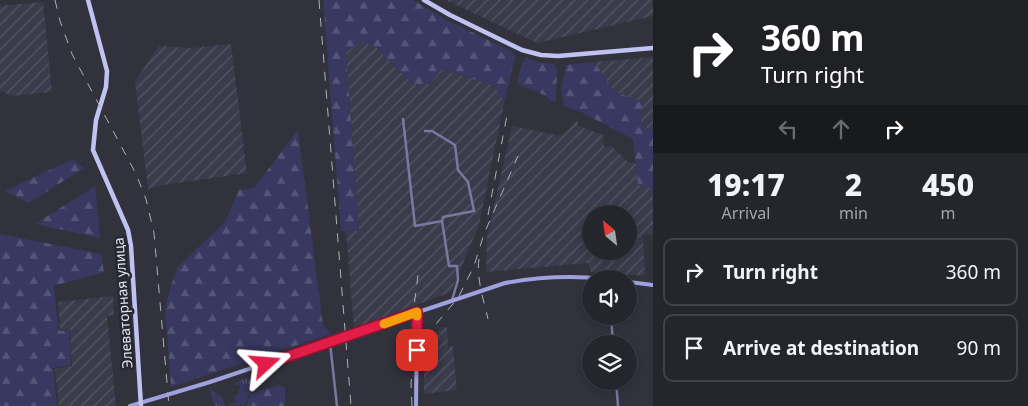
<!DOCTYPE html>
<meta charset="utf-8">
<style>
body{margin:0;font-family:"Noto Sans",sans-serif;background:#2d2e35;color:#f1f3f6;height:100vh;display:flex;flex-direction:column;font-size:19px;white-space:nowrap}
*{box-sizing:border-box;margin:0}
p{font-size:16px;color:#a3a5aa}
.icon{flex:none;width:28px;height:28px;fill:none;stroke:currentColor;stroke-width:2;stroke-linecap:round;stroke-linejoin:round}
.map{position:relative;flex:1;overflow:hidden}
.side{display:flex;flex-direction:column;background:#25262d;width:375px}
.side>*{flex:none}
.top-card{background:#202124;color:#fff;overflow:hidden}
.needle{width:32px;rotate:331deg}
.controls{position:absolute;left:582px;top:205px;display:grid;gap:10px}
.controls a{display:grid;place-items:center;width:55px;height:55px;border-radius:50%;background:#25262d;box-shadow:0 2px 8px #0003,0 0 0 1px #424349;font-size:25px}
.pin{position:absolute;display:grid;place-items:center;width:42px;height:42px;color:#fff;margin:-21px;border-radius:10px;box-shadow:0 2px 8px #0006}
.me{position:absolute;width:55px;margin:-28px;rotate:71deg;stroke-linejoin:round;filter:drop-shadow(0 0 4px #0008)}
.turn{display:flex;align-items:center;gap:18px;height:105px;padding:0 25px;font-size:22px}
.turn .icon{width:65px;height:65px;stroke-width:2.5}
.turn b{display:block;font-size:35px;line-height:42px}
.lanes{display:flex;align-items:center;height:48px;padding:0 25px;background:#0003;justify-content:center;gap:25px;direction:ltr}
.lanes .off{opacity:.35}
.eta{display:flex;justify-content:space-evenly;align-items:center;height:85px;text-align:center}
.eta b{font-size:30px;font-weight:800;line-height:35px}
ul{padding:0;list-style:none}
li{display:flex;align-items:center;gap:15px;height:68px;margin:0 10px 8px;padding:0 15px;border:2px solid #424349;border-radius:10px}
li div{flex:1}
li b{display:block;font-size:19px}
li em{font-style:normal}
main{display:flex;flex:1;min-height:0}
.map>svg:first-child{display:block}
</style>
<main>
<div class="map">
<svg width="653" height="406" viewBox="0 0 653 406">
<defs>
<pattern id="industrial-furrows" width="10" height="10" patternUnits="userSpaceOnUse" patternTransform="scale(1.25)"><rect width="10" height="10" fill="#3a3b4b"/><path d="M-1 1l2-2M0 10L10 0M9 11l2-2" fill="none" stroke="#565765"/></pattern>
<pattern id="grass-tufts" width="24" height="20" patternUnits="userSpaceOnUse" patternTransform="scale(1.25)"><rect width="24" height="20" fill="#383860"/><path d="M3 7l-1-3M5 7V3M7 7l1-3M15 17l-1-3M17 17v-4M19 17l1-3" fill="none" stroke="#557"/></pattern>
<pattern id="forest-firs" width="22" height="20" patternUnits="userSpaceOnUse" patternTransform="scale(1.25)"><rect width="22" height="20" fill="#383860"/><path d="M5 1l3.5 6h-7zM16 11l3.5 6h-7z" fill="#557"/></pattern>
</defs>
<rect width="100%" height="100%" fill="#31323c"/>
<path fill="url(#industrial-furrows)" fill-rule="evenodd" d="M446,0H653V16L537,43Z
M43,2L52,92L12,96L0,91V6Z
M360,41L376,47L399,71L430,84L442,69L498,87L497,97L505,99L479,225L451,292L354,328L346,232L359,230L346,53Z
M231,44L247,173L163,185L148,189L135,81L159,46L191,48Z
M653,57V131L641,125L642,102L615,92L594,62Z
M578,120V126L603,135L604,147L611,146L628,162L636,163L638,185L653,188V234L643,235L645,276L591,272L588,263L486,272L487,237L512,126L561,136ZM591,214H629V251H591Z
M113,296L114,315L107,316L116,406H59L55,369L72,366L70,330H60L58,302Z
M442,327H447L448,347L453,346L457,390L424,394V346Z"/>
<path fill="url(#grass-tufts)" d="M250,377L256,380L244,405L227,406L236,403L234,396L238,395L240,385H235L236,382Z
M209,388L222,397L225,406H214Z"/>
<path fill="url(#forest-firs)" d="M323,0H413L445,19L513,52L515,57L505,99L497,97V87L442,69L430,84L418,87L399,71L376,47L360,42L346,53L359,231H341Z
M526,58L539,62L554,64L557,68L556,101H550L547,96L517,84L522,63Z
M594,62L615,92L643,102L641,125L653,131V188L638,185L633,139L583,113L564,106L561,90L566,65Z
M298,130L323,325L331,334L171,387L165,310L170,288L178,267L225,222L239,190L254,188Z
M73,159L84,168L29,203L5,191Z
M95,186L100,238L35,224Z
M0,234L101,254L104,272L54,286L58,328L60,331L69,330L71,365L53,368L57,406H0Z
M279,385L285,388V406H243L246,405L251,394Z"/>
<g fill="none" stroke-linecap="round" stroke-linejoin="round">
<path stroke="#7879a0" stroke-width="2.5" d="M403,119L415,226L442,221L449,266H457L458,280L452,300
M425,131H432L455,145L458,170L468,182L474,211L443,217L442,221
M611,316L613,344
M330,343L337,406
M616,381L618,406"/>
<path stroke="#9ea1dd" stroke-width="4" d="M629,282L653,285
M130,406L210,382L505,283C539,277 570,275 604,279
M416,406L417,312"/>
<path stroke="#c0c3f2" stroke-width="4.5" d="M88,0L107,71L106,87L96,120L93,150L128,230L131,246L141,406
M424,0L450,15L522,50L541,55L558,56L653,48"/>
<path stroke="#afb0b7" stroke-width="1" stroke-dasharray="9 9" stroke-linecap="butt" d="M55,0L60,21L72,54L136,174L146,199L154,233L169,406
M319,0L351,406
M488,215L508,110
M479,259C476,278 484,301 488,319
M413,356L412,322L418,275
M412,406L411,384L413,356L436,324L458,298L474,266L484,234L518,156"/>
</g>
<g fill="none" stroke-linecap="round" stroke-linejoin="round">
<defs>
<path id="route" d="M266,364L417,312V350"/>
</defs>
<use href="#route" stroke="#92132f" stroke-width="12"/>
<use href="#route" stroke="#e11d48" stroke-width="9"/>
<path stroke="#f59e0b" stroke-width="9" d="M384,324L417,312V316"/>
</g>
<g text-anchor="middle" stroke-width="5" stroke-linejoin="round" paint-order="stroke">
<g font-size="14" fill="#e3e4ea" stroke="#272832">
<text transform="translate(123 303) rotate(-94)" y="5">Элеваторная улица</text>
</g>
</g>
</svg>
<div class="controls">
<a><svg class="needle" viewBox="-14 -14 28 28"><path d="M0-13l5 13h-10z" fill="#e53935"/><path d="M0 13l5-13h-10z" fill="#a3a5aa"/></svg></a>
<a><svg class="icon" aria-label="sound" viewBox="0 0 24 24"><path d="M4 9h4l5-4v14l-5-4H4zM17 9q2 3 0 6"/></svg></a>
<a><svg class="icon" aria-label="layers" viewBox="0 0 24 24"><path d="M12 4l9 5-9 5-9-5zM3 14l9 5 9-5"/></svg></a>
</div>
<div class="pin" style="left:417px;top:350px;background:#d93025"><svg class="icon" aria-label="arrive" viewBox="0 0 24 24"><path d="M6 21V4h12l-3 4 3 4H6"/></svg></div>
<svg class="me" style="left:266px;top:364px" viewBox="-20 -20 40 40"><path d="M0-17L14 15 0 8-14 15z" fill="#e11d48" stroke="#fff" stroke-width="4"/></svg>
</div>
<section class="side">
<div class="top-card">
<div class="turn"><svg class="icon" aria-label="right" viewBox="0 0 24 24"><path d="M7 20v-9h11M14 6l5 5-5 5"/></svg><div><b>360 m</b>Turn right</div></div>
<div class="lanes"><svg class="icon off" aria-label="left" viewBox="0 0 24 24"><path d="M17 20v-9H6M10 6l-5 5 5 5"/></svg><svg class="icon off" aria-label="ahead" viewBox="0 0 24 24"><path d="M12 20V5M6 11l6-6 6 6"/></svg><svg class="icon" aria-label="right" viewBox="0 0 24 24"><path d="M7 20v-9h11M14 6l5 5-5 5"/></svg></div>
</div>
<div class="eta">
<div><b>19:17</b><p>Arrival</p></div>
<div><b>2</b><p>min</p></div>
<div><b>450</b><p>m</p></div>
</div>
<ul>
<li><svg class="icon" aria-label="right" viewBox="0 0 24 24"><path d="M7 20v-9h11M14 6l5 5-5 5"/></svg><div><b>Turn right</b></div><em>360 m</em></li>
<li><svg class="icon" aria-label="arrive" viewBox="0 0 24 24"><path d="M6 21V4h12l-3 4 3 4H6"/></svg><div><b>Arrive at destination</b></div><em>90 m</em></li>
</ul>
</section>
</main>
